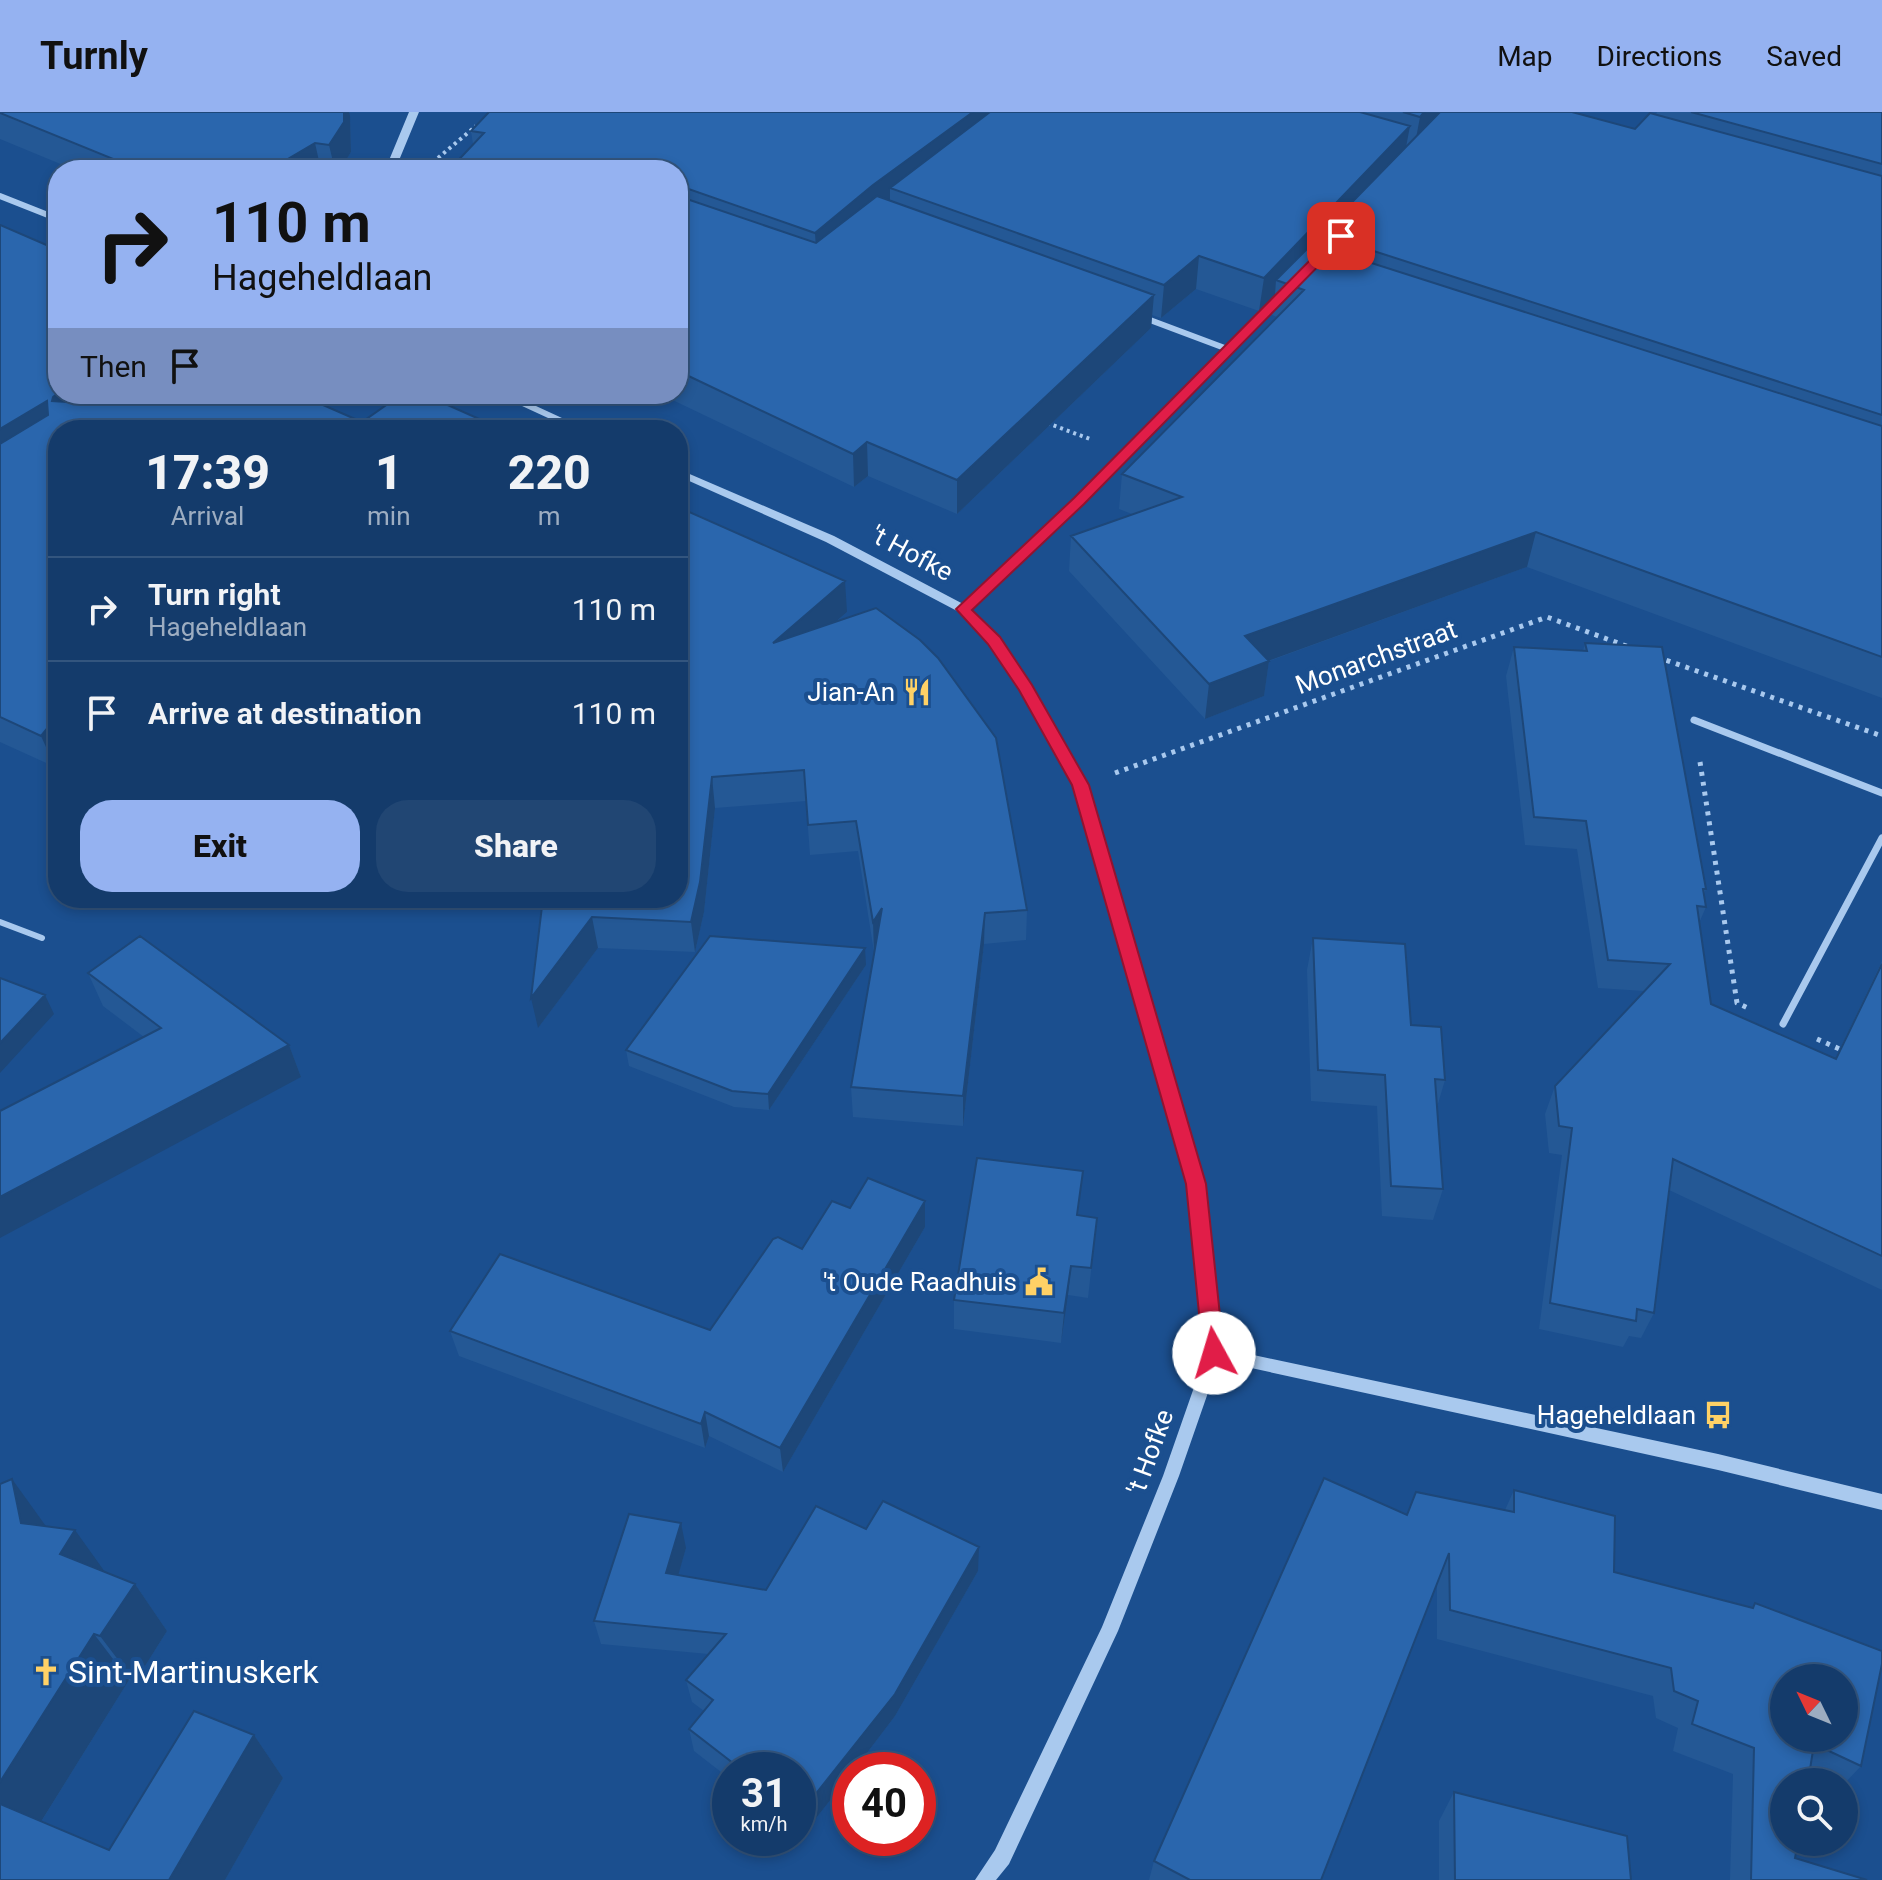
<!DOCTYPE html>
<style>
body{margin:0;font-family:Roboto,sans-serif;background:#214673;color:#f1f3f6;height:100vh;display:flex;flex-direction:column;font-size:30px;white-space:nowrap}
*{box-sizing:border-box;margin:0}
p{font-size:26px;color:#9dadc1}
.icon{flex:none;width:44px;height:44px;fill:none;stroke:currentColor;stroke-width:2;stroke-linecap:round;stroke-linejoin:round}
.map{position:relative;flex:1;overflow:hidden}
.side{position:absolute;left:48px;top:308px;width:640px;height:488px;display:flex;flex-direction:column;background:#143b6b;border-radius:32px;box-shadow:0 4px 12px #0003,0 0 0 2px #33557e}
.side>*{flex:none}
.banner{position:absolute;left:48px;top:48px;width:640px;height:244px;border-radius:32px;box-shadow:0 4px 12px #0003,0 0 0 2px #33557e;background:#95b2f1;color:#111;overflow:hidden}
.needle{width:52px;rotate:313deg}
.controls{position:absolute;left:1770px;top:1552px;display:grid;gap:16px}
.controls a{display:grid;place-items:center;width:88px;height:88px;border-radius:50%;background:#143b6b;box-shadow:0 4px 12px #0003,0 0 0 2px #33557e;font-size:40px}
.speed{position:absolute;left:712px;top:1640px;display:flex;gap:16px;font-size:40px;font-weight:700;text-align:center}
.speed>*{display:grid;place-content:center;width:104px;height:104px;border-radius:50%;background:#143b6b;box-shadow:0 4px 12px #0003,0 0 0 2px #33557e;line-height:1}
.speed small{font-size:20px;font-weight:400}
.speed .limit{border:12px solid #d22;background:#fff;color:#111}
.pin{position:absolute;display:grid;place-items:center;width:68px;height:68px;color:#fff;margin:-34px;border-radius:16px;box-shadow:0 4px 12px #0006}
.me{position:absolute;width:88px;margin:-44px;rotate:354deg;stroke-linejoin:round;filter:drop-shadow(0 0 6px #0008)}
.turn{display:flex;align-items:center;gap:28px;height:168px;padding:0 32px;font-size:36px}
.turn .icon{width:104px;height:104px;stroke-width:2.5}
.turn b{display:block;font-size:56px;line-height:68px}
.then{display:flex;align-items:center;height:76px;padding:0 32px;background:#0003;gap:16px;font-size:30px}
.eta{display:flex;justify-content:space-evenly;align-items:center;height:136px;text-align:center}
.eta b{font-size:48px;font-weight:800;line-height:56px}
.button{display:flex;gap:16px;margin-top:auto;padding:16px 32px}
.button a{flex:1;height:92px;border-radius:32px;background:#95b2f1;color:#111;font-size:32px;font-weight:800;line-height:92px;text-align:center}
.button a+a{background:#214673;color:#f1f3f6}
ul{padding:0;list-style:none}
li{display:flex;align-items:center;gap:24px;height:104px;padding:0 32px;border-top:2px solid #33557e}
li div{flex:1}
li b{display:block;font-size:30px}
li em{font-style:normal}
header{display:flex;align-items:center;gap:48px;box-sizing:border-box;height:112px;padding:0 40px;background:#95b2f1;color:#111}
header strong{font-size:38px}
nav{display:flex;gap:44px;margin-inline-start:auto;font-size:28px}
.map>svg:first-child{display:block}
</style>
<header>
<strong>Turnly</strong>
<nav><a>Map</a><a>Directions</a><a>Saved</a></nav>
</header>
<div class="map">
<svg width="1882" height="1768" viewBox="0 0 1882 1768">
<rect width="100%" height="100%" fill="#1b4f8f"/>
<g fill="none" stroke-linecap="round" stroke-linejoin="round">
<path stroke="#a9c9ee" stroke-width="4" stroke-dasharray="3 4" stroke-linecap="butt" d="M438,46L476,14
M1047,311L1090,327"/>
<path stroke="#a9c9ee" stroke-width="5" stroke-dasharray="4 6" stroke-linecap="butt" d="M1657,545L1882,624
M1700,650L1737,891L1750,897
M1115,661L1547,505L1629,535
M1817,927L1844,939"/>
<path stroke="#a9c9ee" stroke-width="6" d="M0,810L42,826"/>
<path stroke="#a9c9ee" stroke-width="6" d="M0,84L58,107
M1142,205L1230,238
M1010,453L1079,389L1280,187"/>
<path stroke="#a9c9ee" stroke-width="7" d="M963,497L1013,451
M1694,608L1882,681
M1783,912L1882,726"/>
<path fill="#a9c9ee" fill-rule="evenodd" d="M409,0H419L395,58H385Z
M496,282H510L588,318H574Z
M678,357L834,424L967,494L998,526L1030,574L1086,673L1204,1072L1221,1236L1718,1342L1882,1382V1398L1718,1358L1219,1249L1179,1364L1118,1519L1009,1752L996,1768H975L995,1738L1102,1515L1163,1364L1206,1241L1188,1072L1074,673L1021,578L990,532L959,500L826,430L678,364Z"/>
</g>
<path fill="#245895" d="M0,0L350,4L351,40L340,58H75L0,27Z
M489,0H1572L1635,17L1656,3L1657,0H1882V586L1527,455L1269,549L1264,584L1205,607L1069,459L1071,424L1132,402L1119,397L1122,362L1277,205L1272,203L1275,183L1259,199L1196,177L1161,206L1152,203L1151,216L957,402L868,364L854,375L660,282H678V58L473,32L471,19Z
M0,113L58,282L362,310L504,318H58L55,655L0,630Z
M678,395L847,500L836,510L1027,798L1026,828L984,832L963,1014L853,1005L851,975L874,840L858,739L810,743L806,689L715,696L704,800L695,840L598,836L538,916Z
M1585,531L1706,777L1704,782L1706,795L1699,811L1711,892L1835,947L1882,849V1178L1669,1078L1654,1201L1641,1226L1629,1224L1623,1235L1539,1217L1562,1043L1549,1041L1545,1002L1555,974L1644,879L1598,876L1577,737L1525,733L1506,564L1514,535L1583,539Z
M1313,826L1411,913L1445,968L1437,995L1443,1077L1433,1108L1382,1104L1377,994L1311,989L1307,858Z
M866,853L769,998L734,995L629,954L626,938Z
M88,861L289,933L301,965L144,925L103,894Z
M1083,1059L1078,1104L1097,1106L1088,1186L1068,1183L1061,1231L954,1217V1188Z
M850,1096L925,1115L783,1360L709,1324L705,1336L459,1244L450,1219L710,1218Z
M1514,1378L1614,1460L1752,1495L1755,1491L1861,1654L1844,1672V1670H1817L1808,1666L1795,1746L1867,1768H1730L1733,1662L1673,1639L1678,1616L1656,1606L1653,1584L1437,1527V1473L1321,1768H1149L1154,1749L1407,1403L1505,1398Z
M46,1414L105,1460L135,1472L167,1519L135,1570L129,1568L41,1710L109,1738L254,1623L283,1666L225,1768H0Z
M866,1417L978,1459L895,1604L854,1658H850V1663L802,1724L798,1720V1658H730V1667L694,1639L689,1617L704,1599L692,1590L686,1568L708,1542L601,1532L594,1509L686,1436L678,1463L766,1478Z
M1454,1680L1631,1768H1439V1709Z"/>
<path fill="#1d4779" d="M344,0H349L350,4L351,40L340,58H335L329,33Z
M973,0H1015L890,76V94L817,153L815,121L873,73Z
M1424,0H1448L1414,37L1420,5Z
M1410,14L1404,46L1321,122L1319,136L1276,168L1275,183L1259,199L1264,166Z
M315,31L321,58H269Z
M678,74H680L684,106L678,108Z
M1199,144L1196,177L1161,206L1164,173Z
M1154,183L1151,216L957,402V368Z
M58,282H114L64,316L52,289L53,285Z
M47,289L58,319L0,356V317Z
M867,330L868,364L854,375L853,342Z
M1536,420L1527,455L1240,559L1245,524Z
M845,469L847,500L775,562L773,531Z
M1269,549L1264,584L1205,607L1209,572Z
M58,603V651L55,655L41,624Z
M712,665L715,696L704,800L695,840L691,810Z
M882,796L874,840L873,810Z
M985,801L984,832L963,1014V984Z
M592,805L598,836L538,916L531,886Z
M865,836L866,853L769,998L768,982Z
M45,883L54,902L0,961V931Z
M289,933L301,965L0,1126V1085Z
M925,1089V1115L783,1360L780,1336Z
M1071,1154L1068,1183L1061,1231L1064,1201Z
M705,1300L709,1324L705,1336L701,1312Z
M12,1367L48,1417L21,1411Z
M681,1411L686,1436L672,1485L666,1461Z
M75,1418L110,1467L60,1442Z
M979,1435L978,1459L895,1604L854,1658H850V1663L802,1724L799,1703Z
M135,1472L167,1519L135,1570L100,1524Z
M94,1522L129,1568L29,1729L0,1699V1670Z
M254,1623L283,1666L225,1768H169Z"/>
<path fill="#2a66ad" stroke="#1d4779" stroke-width="2" fill-rule="evenodd" d="M0,0H344V10L329,33L315,31L269,58H155L146,55L140,58L0,1Z
M489,0H973L873,73L815,121L680,74H678V58H449L484,21L471,19Z
M990,0H1360L1410,14L1264,166L1199,144L1164,173L890,76Z
M1403,0H1424L1420,5Z
M1440,0H1572L1635,17L1650,1L1882,64V303L1321,122Z
M1691,0H1882V52Z
M678,84L816,131L877,84L1154,183L957,368L867,330L853,342L678,259Z
M0,113L58,138V281L53,285L52,289L68,290L80,282H298L362,310L402,282H423L504,318H58V603L41,624L0,605V332L48,303L47,289L0,317Z
M1312,132L1882,314V545L1536,420L1245,524L1269,549L1209,572L1071,424L1182,385L1122,362L1304,178L1276,168Z
M678,395L845,469L773,531L876,496L920,528L938,546L996,626L1027,798L985,801L963,984L851,975L882,796L873,810L856,709L808,713L804,658L712,665L700,770L691,810L592,805L531,886L543,786H678Z
M1585,531L1662,535L1706,777H1703L1706,795L1697,794L1711,892L1836,947L1882,852V1144L1673,1047L1654,1201L1637,1197L1636,1209L1550,1191L1572,1016L1559,1014L1555,974L1670,852L1608,848L1586,709L1534,705L1514,535L1587,539Z
M140,824L289,933L0,1085V999L161,916L88,861Z
M710,824L865,836L768,982L732,979L626,938Z
M1313,826L1405,832L1411,913L1441,915L1445,968L1435,967L1443,1077L1391,1074L1385,963L1318,958Z
M0,866L45,883L0,931Z
M977,1046L1083,1059L1077,1103L1097,1106L1091,1156L1071,1154L1064,1201L954,1188Z
M868,1066L925,1089L780,1336L705,1300L701,1312L450,1219L500,1142L710,1218L773,1127L778,1125L802,1137L832,1089L850,1096Z
M1324,1366L1407,1403L1416,1380L1514,1400V1378L1615,1404L1614,1460L1753,1496L1755,1491L1882,1539V1552L1861,1654L1814,1632L1808,1670H1784V1730H1798L1795,1746L1867,1768H1751L1754,1636L1692,1612L1698,1589L1674,1579L1671,1556L1450,1498L1449,1441L1321,1768H1190L1154,1749ZM1784,1566H1844V1626H1784Z
M12,1367L21,1411L75,1418L60,1442L135,1472L100,1524L94,1522L0,1670V1372Z
M883,1389L979,1435L895,1582L799,1703L798,1702V1658H742L689,1617L713,1588L686,1568L726,1522L594,1509L629,1402L681,1411L666,1461L766,1478L816,1394L866,1417Z
M194,1599L254,1623L169,1768H0V1692L109,1738Z
M1454,1680L1627,1724L1631,1768H1455Z"/>
<path fill="#e11d48" stroke="#92132f" stroke-width="2" d="M1337,121L1348,124L1084,392L972,498L1000,525L1032,573L1089,673L1206,1072L1224,1241L1221,1247L1214,1250L1206,1247L1203,1241L1186,1072L1072,673L1019,578L988,532L956,497L1074,386Z"/>
<defs>
<symbol id="restaurant-bare" viewBox="-9 -9 18 18"><path d="M-5-6h1v4h1v-4h1v4h1v-4h1v5L-1.5 .5V6h-2V.5L-5-1ZM5-6V6H3V1.5H1.5Q1.5-4 5-6Z" fill="#ffd166" stroke="#1b4f8f" stroke-width="2.5" paint-order="stroke"/></symbol>
<symbol id="civic-bare" viewBox="-9 -9 18 18"><path d="M-.6-6.5H3V-4.5H.6V-3L4-1V1h2V6H-6V1h2V-1L-.6-3ZM-1.2 2.5V6h2.4V2.5Z" fill="#ffd166" stroke="#1b4f8f" stroke-width="2.5" paint-order="stroke"/></symbol>
<symbol id="bus-bare" viewBox="-9 -9 18 18"><path d="M-5-6H5V4H4V6H2V4H-2V6H-4V4H-5ZM-3.5-4V0h7V-4ZM-3.5 1.2v1.5H-2V1.2ZM2 1.2v1.5H3.5V1.2Z" fill="#ffd166" stroke="#1b4f8f" stroke-width="2.5" paint-order="stroke"/></symbol>
<symbol id="church-bare" viewBox="-9 -9 18 18"><path d="M-1.2-6h2.4v3.5h3.3v2.4h-3.3V6h-2.4V-.1h-3.3v-2.4h3.3Z" fill="#ffd166" stroke="#1b4f8f" stroke-width="2.5" paint-order="stroke"/></symbol>
</defs>
<g fill-rule="evenodd">
<use href="#restaurant-bare" x="897" y="560" width="40" height="40"/>
<use href="#civic-bare" x="1019" y="1150" width="40" height="40"/>
<use href="#bus-bare" x="1698" y="1283" width="40" height="40"/>
<use href="#church-bare" x="26" y="1540" width="40" height="40"/>
</g>
<g text-anchor="middle" stroke-width="8" stroke-linejoin="round" paint-order="stroke">
<g font-size="26" fill="#fff" stroke="#1b4f8f">
<text transform="translate(912 441) rotate(28)" y="9">'t Hofke</text>
<text transform="translate(1376 545) rotate(-20)" y="9">Monarchstraat</text>
<text transform="translate(1150 1340) rotate(-70)" y="9">'t Hofke</text>
</g>
<g font-size="26" fill="#fff" stroke="#1b4f8f" text-anchor="end">
<text x="895" y="589">Jian-An</text>
<text x="1017" y="1179">'t Oude Raadhuis</text>
<text x="1696" y="1312">Hageheldlaan</text>
</g>
<g font-size="32" fill="#fff" stroke="#1b4f8f" text-anchor="start">
<text x="68" y="1571">Sint-Martinuskerk</text>
</g>
</g>
</svg>
<div class="controls">
<a><svg class="needle" viewBox="-14 -14 28 28"><path d="M0-13l5 13h-10z" fill="#e53935"/><path d="M0 13l5-13h-10z" fill="#9dadc1"/></svg></a>
<a><svg class="icon" aria-label="search" viewBox="0 0 24 24"><circle cx="10" cy="10" r="6"/><path d="M15 15l6 6"/></svg></a>
</div>
<div class="speed"><div>31<small>km/h</small></div><div class="limit">40</div></div>
<div class="pin" style="left:1341px;top:124px;background:#d93025"><svg class="icon" aria-label="arrive" viewBox="0 0 24 24"><path d="M6 21V4h12l-3 4 3 4H6"/></svg></div>
<svg class="me" style="left:1214px;top:1241px" viewBox="-20 -20 40 40"><circle r="19" fill="#fff"/><path d="M0-13L10 11 0 6-10 11z" fill="#e11d48"/></svg>
<div class="banner">
<div class="turn"><svg class="icon" aria-label="right" viewBox="0 0 24 24"><path d="M7 20v-9h11M14 6l5 5-5 5"/></svg><div><b>110 m</b>Hageheldlaan</div></div>
<div class="then">Then<svg class="icon" aria-label="arrive" viewBox="0 0 24 24"><path d="M6 21V4h12l-3 4 3 4H6"/></svg></div>
</div>
<section class="side">
<div class="eta">
<div><b>17:39</b><p>Arrival</p></div>
<div><b>1</b><p>min</p></div>
<div><b>220</b><p>m</p></div>
</div>
<ul>
<li><svg class="icon" aria-label="right" viewBox="0 0 24 24"><path d="M7 20v-9h11M14 6l5 5-5 5"/></svg><div><b>Turn right</b><p>Hageheldlaan</p></div><em>110 m</em></li>
<li><svg class="icon" aria-label="arrive" viewBox="0 0 24 24"><path d="M6 21V4h12l-3 4 3 4H6"/></svg><div><b>Arrive at destination</b></div><em>110 m</em></li>
</ul>
<div class="button"><a>Exit</a><a>Share</a></div>
</section>
</div>
